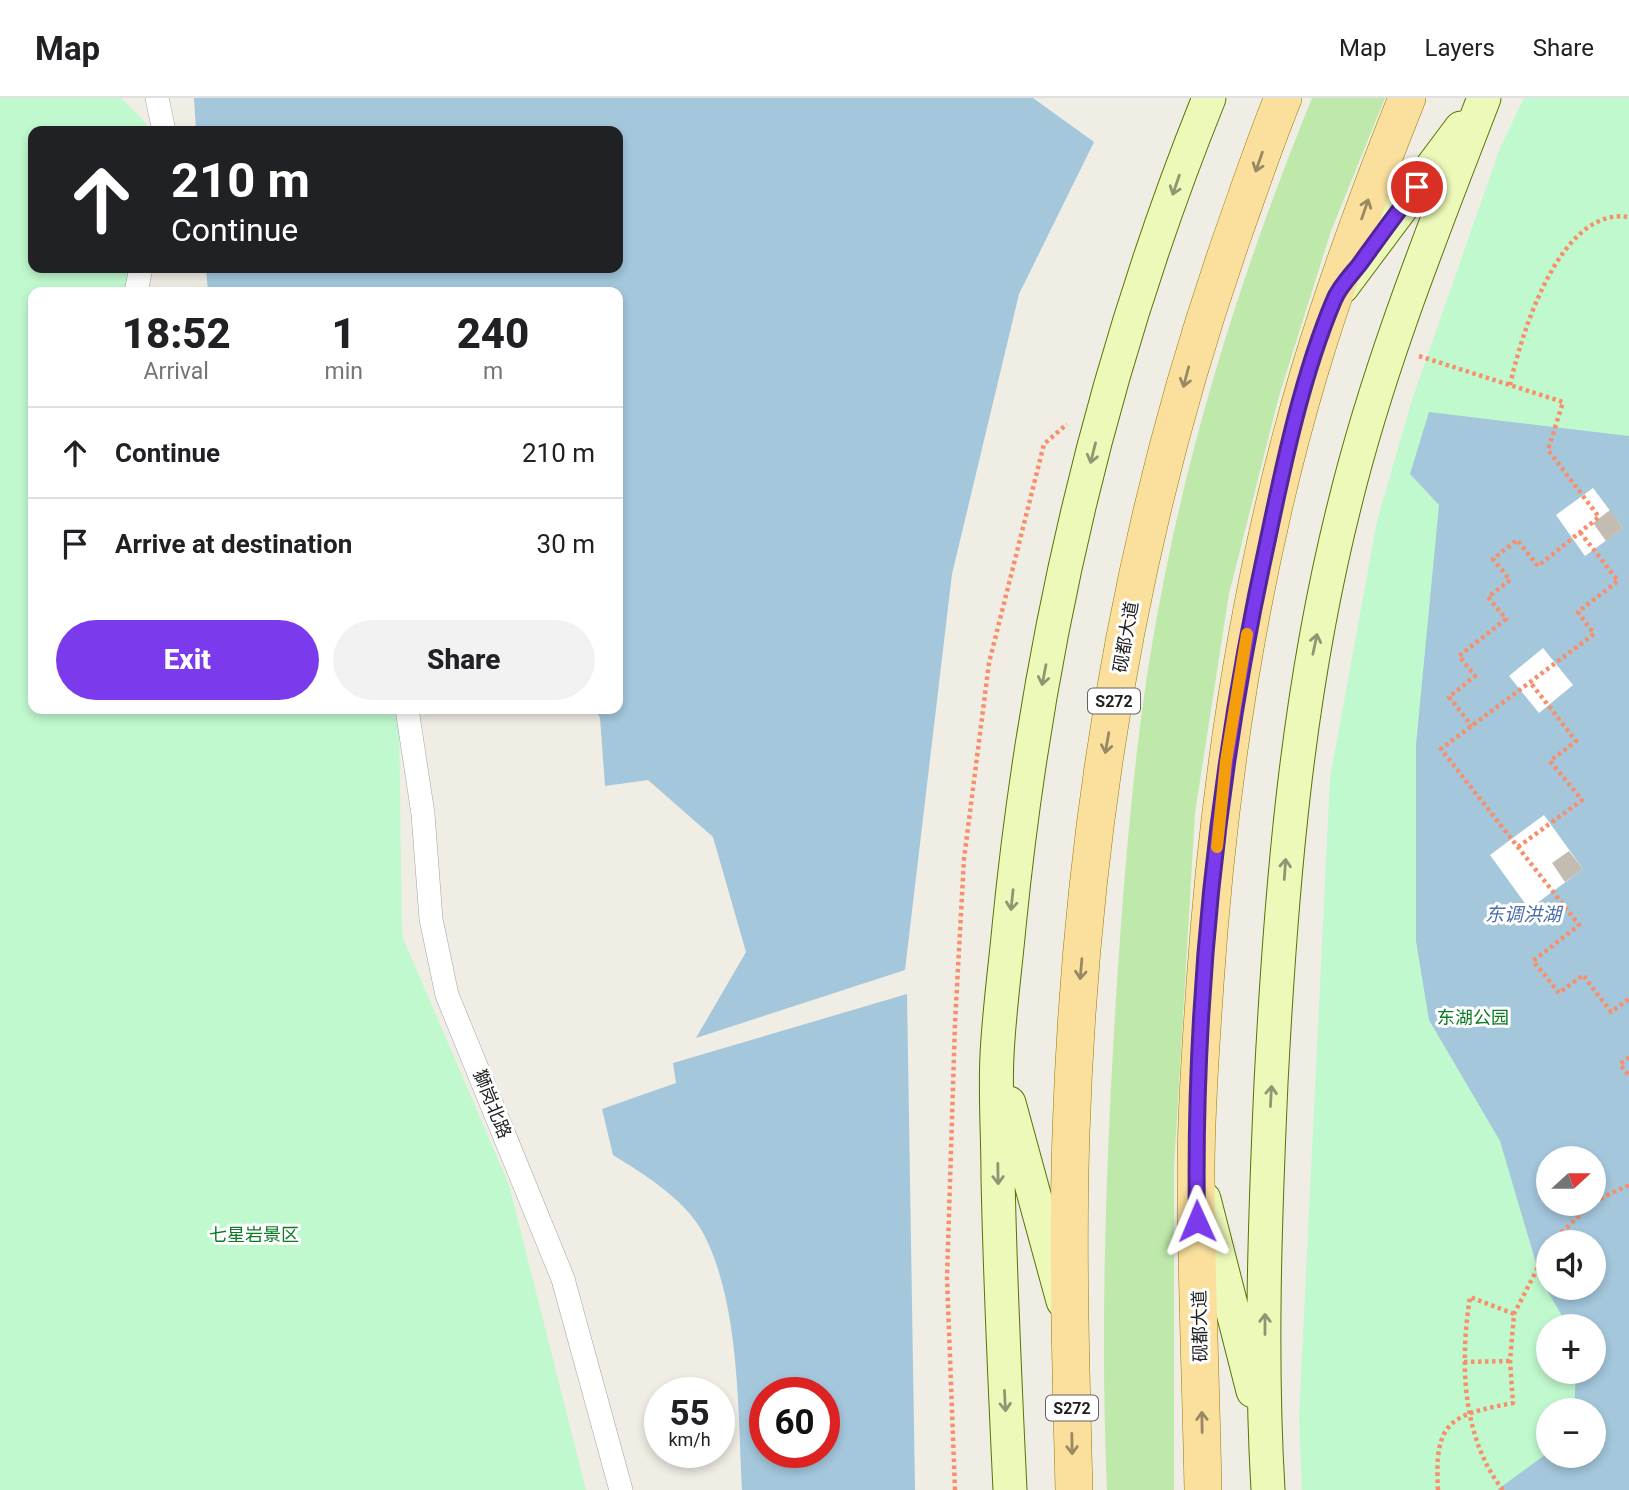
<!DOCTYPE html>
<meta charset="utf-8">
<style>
body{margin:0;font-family:Roboto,"Noto Sans SC",sans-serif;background:#f2f2f2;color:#202124;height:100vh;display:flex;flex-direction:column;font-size:26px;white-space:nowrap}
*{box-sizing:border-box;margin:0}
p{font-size:23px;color:#757577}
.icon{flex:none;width:38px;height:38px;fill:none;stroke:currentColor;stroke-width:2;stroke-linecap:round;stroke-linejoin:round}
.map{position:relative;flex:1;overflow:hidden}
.sheet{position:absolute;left:28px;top:189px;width:595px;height:427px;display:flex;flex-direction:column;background:#fff;border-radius:14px;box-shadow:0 4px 10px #0003}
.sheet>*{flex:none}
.top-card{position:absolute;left:28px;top:28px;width:595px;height:147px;border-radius:14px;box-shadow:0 4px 10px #0003;background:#202124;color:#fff;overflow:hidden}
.needle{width:46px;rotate:69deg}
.controls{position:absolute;left:1536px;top:1048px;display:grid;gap:14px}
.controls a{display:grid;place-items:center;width:70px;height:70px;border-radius:50%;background:#fff;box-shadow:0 4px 10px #0003;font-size:35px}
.speed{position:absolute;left:644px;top:1279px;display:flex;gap:14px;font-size:35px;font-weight:700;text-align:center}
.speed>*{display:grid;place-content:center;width:91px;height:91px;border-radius:50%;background:#fff;box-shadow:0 4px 10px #0003;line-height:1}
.speed small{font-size:18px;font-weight:400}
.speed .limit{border:10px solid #d22;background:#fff;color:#111}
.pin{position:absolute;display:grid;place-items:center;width:60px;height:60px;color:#fff;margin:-30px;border:4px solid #fff;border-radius:50%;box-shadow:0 2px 7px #0007}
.me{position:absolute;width:77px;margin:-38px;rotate:359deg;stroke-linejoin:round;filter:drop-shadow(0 0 5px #0008)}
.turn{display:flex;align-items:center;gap:24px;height:147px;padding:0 28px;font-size:32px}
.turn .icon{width:91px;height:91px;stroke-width:2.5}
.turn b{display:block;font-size:49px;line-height:60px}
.eta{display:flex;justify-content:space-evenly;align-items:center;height:119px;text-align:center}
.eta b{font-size:42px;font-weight:800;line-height:49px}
.action{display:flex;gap:14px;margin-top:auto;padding:14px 28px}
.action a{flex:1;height:80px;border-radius:42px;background:#7c3aed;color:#fff;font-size:28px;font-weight:800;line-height:80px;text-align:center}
.action a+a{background:#f2f2f2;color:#202124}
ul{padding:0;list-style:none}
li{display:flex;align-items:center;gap:21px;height:91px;padding:0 28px;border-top:2px solid #e0e0e0}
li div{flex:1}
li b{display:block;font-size:26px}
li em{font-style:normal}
header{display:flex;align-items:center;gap:42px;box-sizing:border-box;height:98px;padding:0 35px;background:#fff;border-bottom:2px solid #e0e0e0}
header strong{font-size:33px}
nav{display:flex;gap:38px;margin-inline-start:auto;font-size:24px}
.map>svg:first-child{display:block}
</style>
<header>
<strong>Map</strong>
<nav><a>Map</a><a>Layers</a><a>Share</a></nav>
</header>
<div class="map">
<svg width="1629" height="1392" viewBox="0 0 1629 1392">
<rect width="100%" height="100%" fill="#efede4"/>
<path fill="#bfe9aa" d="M1312,0H1385L1331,133L1279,298L1229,496L1195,715L1174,1070V1392H1107C1100,1228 1106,1064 1116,900C1125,765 1135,630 1161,497C1193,327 1247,160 1312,0Z"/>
<path fill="#c1f9ce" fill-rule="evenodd" d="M0,0H121L146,25V33H33V170H133L126,194H33V611H393L399,619L402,838L509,1087L586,1392H0Z
M1524,0H1629V1392H1302L1299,1320L1330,680L1377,423L1412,302L1500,50ZM1549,1060H1594V1106H1549ZM1549,1144H1594V1190H1549ZM1549,1228H1594V1274H1549ZM1549,1312H1594V1358H1549Z"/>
<path fill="#a4c7dc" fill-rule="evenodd" d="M194,0H1033L1094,44L1019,196L952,476L905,872L696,940L746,854L713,739L648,682L605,688L600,620L595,611H618V194H208L206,170H618V33H196Z
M1429,314L1629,338V1392H1497L1549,1354V1358H1594V1312H1574L1576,1274H1594V1228H1568L1541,1182L1500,1043L1429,922L1416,843V647L1439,407L1410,376ZM1549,1060H1594V1106H1549ZM1549,1144H1594V1190H1549Z
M907,896L915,1392H742C738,1314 740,1202 702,1133C684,1101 644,1076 613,1057L602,1011L676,985L673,965ZM765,1295H824V1354H765Z"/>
<path fill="#fff" d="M1593,390L1623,430L1585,458L1556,417Z
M1543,550L1573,587L1539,615L1509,578Z
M1544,717L1583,771L1529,811L1490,757Z"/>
<path fill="#c3bcb3" d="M1610,412L1623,430L1606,443L1593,425Z
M1569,753L1583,771L1565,784L1552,765Z"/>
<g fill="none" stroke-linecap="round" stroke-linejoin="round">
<defs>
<path id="street" d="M157,0L164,33
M136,194L141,170
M407,611L423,716L431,821L447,897L563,1181L621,1392"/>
<path id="secondary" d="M1342,189L1461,30
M1009,1005L1063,1203
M1204,1101L1253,1293
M1010,1392C1005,1287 1000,1183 998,1078C998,1038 995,997 997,957C999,915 1005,872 1009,829C1037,546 1102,265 1209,0
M1268,1392C1260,1257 1265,1120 1271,985C1281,790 1297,595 1345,405C1379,266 1433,133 1484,0"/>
<path id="primary" d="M1074,1392C1071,1273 1067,1154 1071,1035C1081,729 1132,423 1234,134C1250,89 1265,44 1283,0
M1203,1392C1201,1285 1196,1178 1196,1071C1196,1010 1201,947 1205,886C1219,680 1250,474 1309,275C1337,182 1371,90 1407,0"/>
</defs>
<use href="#street" stroke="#a5a5a5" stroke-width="24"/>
<use href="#secondary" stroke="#577406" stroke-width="35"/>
<use href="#primary" stroke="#967b02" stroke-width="38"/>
<path stroke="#f88f6b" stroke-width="4.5" stroke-dasharray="3.5 3.5" stroke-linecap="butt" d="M1419,258L1563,304L1548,352L1599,419L1538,468L1517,442L1493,461L1510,482L1488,499L1506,521L1459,558L1475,578L1449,599L1472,628
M1510,287C1521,238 1559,108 1629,119
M1580,434L1618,483L1578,514L1594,536L1441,651L1579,827L1533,863L1559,895L1583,877L1611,914L1629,901
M1518,749L1582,702L1550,663L1576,643L1530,584
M1629,959L1620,966L1629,978
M1594,1104L1629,1087
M1551,1144L1592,1106
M1464,1264L1510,1263
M955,1392L947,1180L955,925L964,761L989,565L1044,346L1067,326
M1438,1392C1434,1323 1450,1317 1513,1305L1510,1263L1514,1216L1549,1148
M1503,1392C1461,1339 1460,1262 1470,1199L1514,1216"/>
<use href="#street" stroke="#fff" stroke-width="23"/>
<use href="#secondary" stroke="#ecf9b8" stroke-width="33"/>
<use href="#primary" stroke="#fbe09d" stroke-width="37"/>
</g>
<defs><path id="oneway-shaft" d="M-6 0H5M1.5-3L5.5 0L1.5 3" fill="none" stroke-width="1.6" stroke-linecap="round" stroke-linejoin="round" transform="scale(1.75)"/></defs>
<g stroke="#988964">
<use href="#oneway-shaft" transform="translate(1259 64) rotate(109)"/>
<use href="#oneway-shaft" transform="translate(1365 111) rotate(-71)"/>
<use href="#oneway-shaft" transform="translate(1186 279) rotate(105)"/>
<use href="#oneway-shaft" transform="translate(1107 645) rotate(100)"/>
<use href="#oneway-shaft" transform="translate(1081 871) rotate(95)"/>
<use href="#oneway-shaft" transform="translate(1202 1324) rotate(-91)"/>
<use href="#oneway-shaft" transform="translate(1072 1346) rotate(89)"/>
</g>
<g stroke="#8f9673">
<use href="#oneway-shaft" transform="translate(1176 87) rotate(109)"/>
<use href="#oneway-shaft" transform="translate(1093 355) rotate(104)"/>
<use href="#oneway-shaft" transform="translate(1315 546) rotate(-78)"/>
<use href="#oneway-shaft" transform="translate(1044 577) rotate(101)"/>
<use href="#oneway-shaft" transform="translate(1285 771) rotate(-86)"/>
<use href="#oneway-shaft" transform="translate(1012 802) rotate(96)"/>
<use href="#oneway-shaft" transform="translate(1271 998) rotate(-87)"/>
<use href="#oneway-shaft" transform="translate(998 1076) rotate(89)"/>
<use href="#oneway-shaft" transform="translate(1265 1226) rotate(-90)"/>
<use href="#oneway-shaft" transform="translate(1005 1303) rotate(87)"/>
</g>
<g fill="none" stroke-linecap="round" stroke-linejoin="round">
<defs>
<path id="route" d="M1197,1123C1193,895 1219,664 1268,441C1284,364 1303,275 1334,202C1339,189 1351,177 1359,167C1378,141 1397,114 1417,89"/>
</defs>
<use href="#route" stroke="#51269a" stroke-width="18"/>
<use href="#route" stroke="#7c3aed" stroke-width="12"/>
<path stroke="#f59e0b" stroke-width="12" d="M1217,749L1226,663L1247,536"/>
</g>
<g text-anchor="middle" stroke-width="6" stroke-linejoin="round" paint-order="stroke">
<g fill="#fff" stroke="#626262" stroke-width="2">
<rect x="1088" y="590.5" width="52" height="25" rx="5"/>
<rect x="1046" y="1297.5" width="52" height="25" rx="5"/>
</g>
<g font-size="16" font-weight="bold" fill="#1e1e1e">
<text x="1114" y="609">S272</text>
<text x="1072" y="1316">S272</text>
</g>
<g font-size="18" fill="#1e1e1e" stroke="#fff">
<text transform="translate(1126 539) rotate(-80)" y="6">砚都大道</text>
<text transform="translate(492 1006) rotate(68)" y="6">獅岗北路</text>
<text transform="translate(1200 1228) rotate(-91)" y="6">砚都大道</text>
</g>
<g font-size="18" fill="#0c7b26" stroke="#fff">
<text x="1473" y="926">东湖公园</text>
<text x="254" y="1143">七星岩景区</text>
</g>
<g font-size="19" font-style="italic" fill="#4b6dac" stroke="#fff">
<text x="1523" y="823">东调洪湖</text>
</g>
</g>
</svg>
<div class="controls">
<a><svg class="needle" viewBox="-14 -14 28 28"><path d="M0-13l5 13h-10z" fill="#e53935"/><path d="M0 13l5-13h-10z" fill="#757577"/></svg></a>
<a><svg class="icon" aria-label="sound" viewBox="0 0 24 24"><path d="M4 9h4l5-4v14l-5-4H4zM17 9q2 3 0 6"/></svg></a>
<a>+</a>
<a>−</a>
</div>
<div class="speed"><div>55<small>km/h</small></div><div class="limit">60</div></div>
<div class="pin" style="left:1417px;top:89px;background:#d93025"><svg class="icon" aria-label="arrive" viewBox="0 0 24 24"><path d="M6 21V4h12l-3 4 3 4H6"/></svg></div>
<svg class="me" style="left:1197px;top:1123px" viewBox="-20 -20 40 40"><path d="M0-17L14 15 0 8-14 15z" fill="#7c3aed" stroke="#fff" stroke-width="4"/></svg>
<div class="top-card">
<div class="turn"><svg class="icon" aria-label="ahead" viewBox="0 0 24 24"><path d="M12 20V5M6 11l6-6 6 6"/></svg><div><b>210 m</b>Continue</div></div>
</div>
<section class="sheet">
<div class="eta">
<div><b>18:52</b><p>Arrival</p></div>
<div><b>1</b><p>min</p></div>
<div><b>240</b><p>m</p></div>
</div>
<ul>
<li><svg class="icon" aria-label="ahead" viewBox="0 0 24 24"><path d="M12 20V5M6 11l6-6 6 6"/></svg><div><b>Continue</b></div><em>210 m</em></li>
<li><svg class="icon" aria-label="arrive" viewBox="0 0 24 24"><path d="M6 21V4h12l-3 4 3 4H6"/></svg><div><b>Arrive at destination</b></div><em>30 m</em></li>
</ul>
<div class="action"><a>Exit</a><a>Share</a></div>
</section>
</div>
